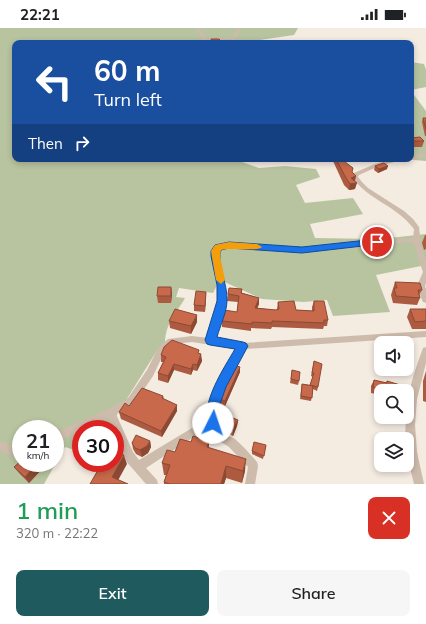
<!DOCTYPE html>
<meta charset="utf-8">
<style>
body{margin:0;font-family:Mulish,sans-serif;background:#f6f6f6;color:#202124;height:100vh;display:flex;flex-direction:column;font-size:15px;white-space:nowrap}
*{box-sizing:border-box;margin:0}
p{font-size:13px;color:#757577}
.icon{flex:none;width:22px;height:22px;fill:none;stroke:currentColor;stroke-width:2;stroke-linecap:round;stroke-linejoin:round}
.map{position:relative;height:456px;overflow:hidden}
.side{display:flex;flex-direction:column;background:#fff;flex:1}
.side>*{flex:none}
.hud{position:absolute;left:12px;top:12px;width:402px;height:122px;border-radius:8px;box-shadow:0 2px 6px #0003;background:#1a4fa0;color:#fff;overflow:hidden}
.buttons{position:absolute;left:374px;top:308px;display:grid;gap:8px}
.buttons a{display:grid;place-items:center;width:40px;height:40px;border-radius:8px;background:#fff;box-shadow:0 2px 6px #0003;font-size:20px}
.speed{position:absolute;left:12px;top:392px;display:flex;gap:8px;font-size:20px;font-weight:700;text-align:center}
.speed>*{display:grid;place-content:center;width:52px;height:52px;border-radius:50%;background:#fff;box-shadow:0 2px 6px #0003;line-height:1}
.speed small{font-size:10px;font-weight:400}
.speed .limit{border:6px solid #d22;background:#fff;color:#111}
.pin{position:absolute;display:grid;place-items:center;width:34px;height:34px;color:#fff;margin:-17px;border:2px solid #fff;border-radius:50%;box-shadow:0 1px 4px #0007}
.me{position:absolute;width:44px;margin:-22px;rotate:4deg;stroke-linejoin:round;filter:drop-shadow(0 0 3px #0008)}
.turn{display:flex;align-items:center;gap:14px;height:84px;padding:0 16px;font-size:18px}
.turn .icon{width:52px;height:52px;stroke-width:2.5}
.turn b{display:block;font-size:28px;line-height:34px}
.then{display:flex;align-items:center;height:38px;padding:0 16px;background:#0003;gap:8px;font-size:15px}
.round{display:grid;place-items:center;flex:none;width:42px;height:42px;border-radius:8px;background:#f6f6f6}
.head{display:flex;align-items:center;justify-content:space-between;height:68px;padding:0 16px}
h1{font-size:24px;font-weight:600;line-height:30px;color:#1e9e55}
.action{display:flex;gap:8px;margin-top:auto;padding:8px 16px}
.action a{flex:1;height:46px;border-radius:8px;background:#1f5a5e;color:#fff;font-size:16px;font-weight:600;line-height:46px;text-align:center}
.action a+a{background:#f6f6f6;color:#202124}
.status{display:flex;justify-content:space-between;align-items:center;height:28px;padding:0 20px;background:#fff;direction:ltr}
.status svg{height:11px;fill:currentColor}
.map>svg:first-child{display:block}
</style>
<div class="status"><b>22:21</b><svg viewBox="0 0 49 12"><path d="M0 12V9h3v3zM5 12V6h3v6zM10 12V3h3v9zM15 12V0h3v12zM26 1h20v11H26zM47 4h2v5h-2z"/></svg></div>
<div class="map">
<svg width="426" height="456" viewBox="0 0 426 456">
<rect width="100%" height="100%" fill="#f4ebe1"/>
<path fill="#b8c4a0" fill-rule="evenodd" d="M0,0H298L294,7L260,12L261,15H15V131H234L259,140L285,138L316,141L320,149L296,157L305,175L353,170L363,186L310,196L315,210L380,211L426,206V237L376,247L390,284L333,288L327,272L304,274L262,271L220,252L213,265L179,260L176,269L185,270C176,286 166,294 165,314L158,321L108,401H81V424L65,419L44,456H0ZM21,401H55V435H21Z
M411,34L424,36L426,42V59L411,62Z
M411,63L426,83V133L402,131H411Z"/>
<g fill="none" stroke-linecap="round" stroke-linejoin="round">
<path fill="#cdbbac" fill-rule="evenodd" d="M195,0H199L207,11L233,9L238,0H242L235,11L240,15H236L230,11L182,15L181,14L183,13L203,11Z
M426,109V113L411,115V111Z
M426,125V129L411,131V127Z
M391,131H403L402,132L379,138L359,147L358,149L362,154L368,160L404,183L413,191L419,199L421,217L426,233V255L425,258L426,261V275L423,274L422,272L417,258L423,244L417,227L413,214L377,216L302,224L229,219L221,222C216,234 225,251 225,265C226,281 220,296 216,311L243,315L426,303V309L245,321C237,334 212,374 219,388C216,393 218,398 221,403C225,407 230,408 235,411C243,418 250,426 257,434L258,438L255,456H245L248,439L229,419L216,411L209,399L203,403L146,440L157,452L158,456H146L125,432L115,406V401H113L109,390L85,401H81V403L55,415V405L108,381L128,370L147,342L158,320L168,311L192,308L208,310L215,284L218,270L217,255L212,227L216,218L229,215L302,220L377,212L413,210L414,201C396,177 368,172 352,149L354,145L375,136ZM192,314L237,321C224,341 210,363 208,387L197,397L139,432L133,424L116,386L134,376L153,348L164,325L173,316Z
M426,319V335L417,371L415,397L417,424L424,456H414L407,427V411H405V409L406,389H407C407,366 414,344 422,323L423,320Z
M0,413L13,418L21,417V427L13,428L0,423Z"/>
</g>
<path fill="#ac5a40" d="M423,90H426V108H425L422,94Z
M411,103L412,110L424,113L422,119H411Z
M333,131H341L356,148L355,153V161L349,162L344,157L333,133Z
M375,138L387,141L378,145L374,142Z
M425,207H426V221L424,222L422,215Z
M395,254L422,262L419,267L420,270L417,277L393,275L391,267Z
M171,259L172,266L171,275H158L157,268Z
M242,261V265L259,270V276L257,280L276,282L277,281L278,274L296,282L312,283V279L314,273L328,292L327,298H324L323,301L272,299L271,301L251,300V303L222,299V293L237,284L238,274L227,273L228,266Z
M206,264V269L205,284L194,283V277Z
M410,281H426V301H412L407,289Z
M169,293L197,294L191,306L170,300Z
M200,326L202,333L197,343L193,342L191,347L174,342L168,355L158,352V345L163,334H161V327Z
M314,333L318,359L317,363L313,361L311,373L300,371L302,356L310,357L313,349L311,348Z
M240,339V344L225,378L220,376V371Z
M292,342L299,353L298,357L290,355Z
M426,343V374L423,373V353Z
M374,352L386,355L387,353L406,363H381V367L371,365V358Z
M163,368L164,371L177,383L162,409L121,391L119,384L129,378Z
M238,392L237,398L233,408L224,403V397Z
M150,413L151,419L148,425L142,429L136,426L133,421L132,415Z
M266,417L263,431L252,426V423Z
M209,420L245,443L242,455L226,450L224,456H164V454L166,447H164L162,435L175,424Z
M14,439L42,441L29,455L19,445Z"/>
<path fill="#8c4a34" d="M388,138L387,141L378,145L379,141Z
M356,148L354,154L351,150Z
M357,155L355,161L349,162L350,156Z
M171,259L172,266L171,275Z
M206,264V269L205,284V278Z
M259,270V276L255,286V280Z
M197,287V294L191,306V298Z
M201,326L202,333L197,343V337Z
M174,336V342L168,355V348Z
M193,336V342L191,347V341Z
M240,339V344L225,378V373Z
M177,377V383L162,409L161,403Z
M238,392L237,398L233,408V402Z
M150,413L151,419L148,425L142,429L140,422Z
M209,413V425L207,419Z
M124,428L127,436L116,456L112,449Z
M246,431L245,443L242,455L243,443Z
M38,435L42,441L29,455L25,449Z
M226,438V450L224,456H221Z"/>
<path fill="#c8694b" stroke="#8c4a34" d="M211,11H219L223,15H212Z
M423,90H426V101Z
M411,103L412,104V110L420,109L424,113H411Z
M336,131H341L353,140L352,144L356,148L351,150L357,155L350,156L346,150Z
M384,135L388,138L379,141L375,138Z
M395,254L420,255L422,262H418L420,270L396,268L394,260H397Z
M158,259H171V268H157Z
M229,260L242,261L241,265L259,270L255,280L276,282L279,281L278,274L294,273L296,282L314,283V273H324L328,292H324V295L272,293V295L252,294V296L222,293L224,282L237,284L239,268L228,266Z
M196,263L206,264L205,278L194,277Z
M175,281L197,287L191,298L169,293Z
M410,281H426V293L415,294Z
M172,312L199,322L198,325L201,326L197,337L193,336L191,341L174,336L168,348L158,345L166,329L161,327L164,319Z
M314,333L322,336L318,359L310,357L314,345H312Z
M234,337L240,339L225,373L220,371L221,368Z
M292,342L300,344L299,353L291,351Z
M374,352L387,355V353L407,359L406,363H385L386,362L373,359Z
M302,356L313,358L312,370L301,368Z
M142,360L163,368L162,370L177,377L161,403L119,384L125,375L129,378Z
M228,388L238,392L233,402L224,397Z
M136,407L150,413L147,418L140,422L135,420L132,415Z
M193,408L209,413L207,419L246,431L243,443L226,438L221,456H170L164,454L170,437L162,435L167,422L175,424L180,411L191,414Z
M254,414L266,417L264,428L252,423Z
M115,420L120,422L124,428L112,449L128,456H90L102,435H115Z
M21,433V435H38L25,449L14,439Z"/>
<path fill="#1a73e8" stroke="#114b97" d="M377,211L382,214L380,216L302,225L229,220L221,222C216,232 228,258 227,272C227,284 220,298 217,309L243,314L246,315L248,318L226,359L220,376L217,399L213,401L209,399C199,377 224,340 235,321L210,317L207,316L205,312L217,273V257L211,228V223L215,217L229,214L302,219Z"/>
<path fill="#f59e0b" d="M229,214L257,216L262,219C257,224 231,219 221,222L220,228L225,252L221,256L216,252L211,223L215,217Z"/>
</svg>
<div class="buttons">
<a><svg class="icon" aria-label="sound" viewBox="0 0 24 24"><path d="M4 9h4l5-4v14l-5-4H4zM17 9q2 3 0 6"/></svg></a>
<a><svg class="icon" aria-label="search" viewBox="0 0 24 24"><circle cx="10" cy="10" r="6"/><path d="M15 15l6 6"/></svg></a>
<a><svg class="icon" aria-label="layers" viewBox="0 0 24 24"><path d="M12 4l9 5-9 5-9-5zM3 14l9 5 9-5"/></svg></a>
</div>
<div class="speed"><div>21<small>km/h</small></div><div class="limit">30</div></div>
<div class="pin" style="left:377px;top:214px;background:#d93025"><svg class="icon" aria-label="arrive" viewBox="0 0 24 24"><path d="M6 21V4h12l-3 4 3 4H6"/></svg></div>
<svg class="me" style="left:213px;top:395px" viewBox="-20 -20 40 40"><circle r="19" fill="#fff"/><path d="M0-13L10 11 0 6-10 11z" fill="#1a73e8"/></svg>
<div class="hud">
<div class="turn"><svg class="icon" aria-label="left" viewBox="0 0 24 24"><path d="M17 20v-9H6M10 6l-5 5 5 5"/></svg><div><b>60 m</b>Turn left</div></div>
<div class="then">Then<svg class="icon" aria-label="right" viewBox="0 0 24 24"><path d="M7 20v-9h11M14 6l5 5-5 5"/></svg></div>
</div>
</div>
<section class="side">
<div class="head"><div><h1>1 min</h1><p>320 m · 22:22</p></div><a class="round" style="background:#d93025;color:#fff"><svg class="icon" aria-label="close" viewBox="0 0 24 24"><path d="M6 6l12 12M18 6L6 18"/></svg></a></div>
<div class="action"><a>Exit</a><a>Share</a></div>
</section>
